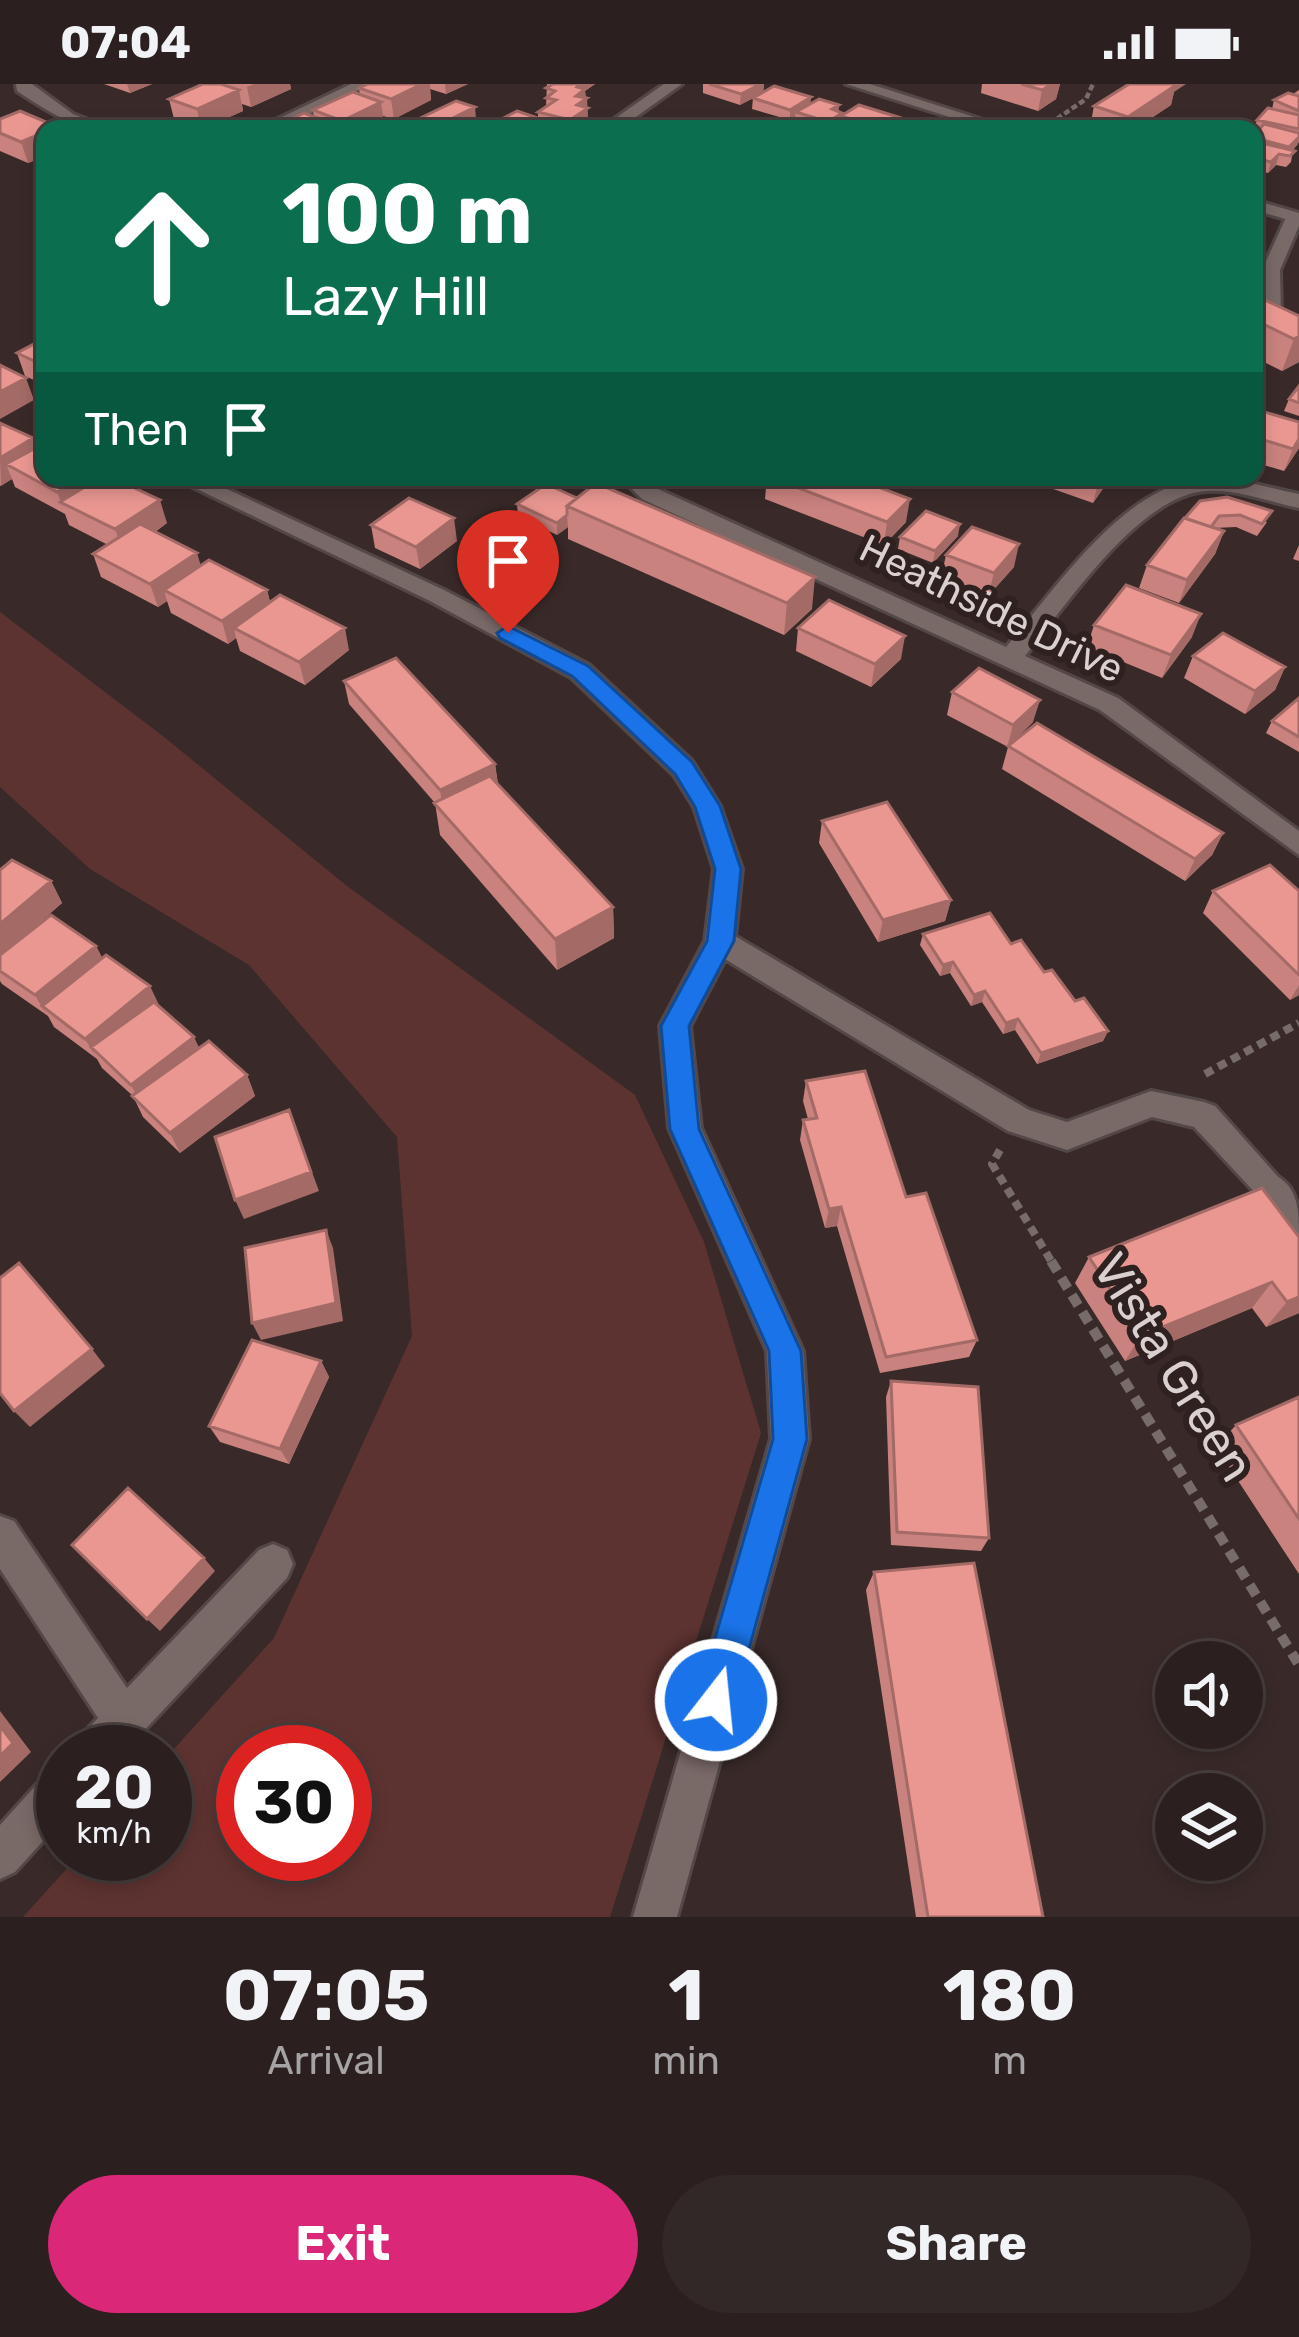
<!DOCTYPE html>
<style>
body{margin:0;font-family:Rubik,sans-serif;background:#332828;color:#f1f3f6;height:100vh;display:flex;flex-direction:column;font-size:45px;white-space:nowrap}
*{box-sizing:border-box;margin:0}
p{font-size:39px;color:#a6a3a4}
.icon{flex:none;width:66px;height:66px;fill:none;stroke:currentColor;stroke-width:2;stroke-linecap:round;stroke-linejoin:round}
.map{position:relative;height:1833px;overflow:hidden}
.details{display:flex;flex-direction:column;background:#2b201f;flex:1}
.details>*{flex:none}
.hud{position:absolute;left:36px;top:36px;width:1227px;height:366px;border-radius:24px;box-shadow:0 6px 18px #0003,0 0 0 3px #473e3d;background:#0b6e4f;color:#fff;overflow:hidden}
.fabs{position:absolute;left:1155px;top:1557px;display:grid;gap:24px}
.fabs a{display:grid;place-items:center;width:108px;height:108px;border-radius:50%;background:#2b201f;box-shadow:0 6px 18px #0003,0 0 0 3px #473e3d;font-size:60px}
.speed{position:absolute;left:36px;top:1641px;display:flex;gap:24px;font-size:60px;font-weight:700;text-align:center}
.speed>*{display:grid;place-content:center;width:156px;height:156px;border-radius:50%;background:#2b201f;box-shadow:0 6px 18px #0003,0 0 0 3px #473e3d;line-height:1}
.speed small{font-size:30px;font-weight:400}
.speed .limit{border:18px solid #d22;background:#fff;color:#111}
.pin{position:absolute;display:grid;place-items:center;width:102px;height:102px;color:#fff;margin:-123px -51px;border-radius:50% 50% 50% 0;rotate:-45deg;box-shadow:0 0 12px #0007}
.pin .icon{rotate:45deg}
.me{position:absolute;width:132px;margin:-66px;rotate:16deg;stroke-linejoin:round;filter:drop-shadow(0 0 9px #0008)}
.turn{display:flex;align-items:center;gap:42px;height:252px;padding:0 48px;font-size:54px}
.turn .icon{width:156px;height:156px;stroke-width:2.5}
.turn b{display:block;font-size:84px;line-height:102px}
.then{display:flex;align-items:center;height:114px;padding:0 48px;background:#0003;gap:24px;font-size:45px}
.eta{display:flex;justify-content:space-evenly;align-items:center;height:204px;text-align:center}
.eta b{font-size:72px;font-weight:700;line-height:84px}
.button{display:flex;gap:24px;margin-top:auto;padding:24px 48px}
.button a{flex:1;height:138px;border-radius:72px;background:#db2777;color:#fff;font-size:48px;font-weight:700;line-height:138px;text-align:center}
.button a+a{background:#332828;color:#f1f3f6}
.status{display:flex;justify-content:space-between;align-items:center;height:84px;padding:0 60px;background:#2b201f;direction:ltr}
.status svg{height:33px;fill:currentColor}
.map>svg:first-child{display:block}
</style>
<div class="status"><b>07:04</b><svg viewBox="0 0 49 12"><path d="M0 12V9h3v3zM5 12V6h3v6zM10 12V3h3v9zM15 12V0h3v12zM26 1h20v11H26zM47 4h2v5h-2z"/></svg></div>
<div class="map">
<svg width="1299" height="1833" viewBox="0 0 1299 1833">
<rect width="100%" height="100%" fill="#392a29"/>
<path fill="#5d3331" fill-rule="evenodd" d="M0,528L164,653L347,802L635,1011L704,1158L761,1349L610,1833H23L80,1770H165V1675L274,1554L412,1252L397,1053L249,881L90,785L0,703ZM243,1668H345V1770H243Z"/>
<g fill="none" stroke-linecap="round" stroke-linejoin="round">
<defs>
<path id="service" d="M1288,129H1299V142L1280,186L1281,232L1271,238L1261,232L1262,186Z
M1272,1090C1299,1101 1299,1127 1299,1154L1287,1150L1256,1104L1260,1094Z"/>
<path id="minor" d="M16,0H32L73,30L112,45C73,45 49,28 17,7Z
M351,0H372L278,45H257Z
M664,0H682L619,45H600Z
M172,393H201L444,506L589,581L692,677L720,722L742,785L735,852L1029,1026L1067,1038L1151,1007L1204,1018L1215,1022L1288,1104L1284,1114L1272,1118L1260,1114L1194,1043L1152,1033L1067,1066L1008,1047L725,875L690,942L701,1044L803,1267L809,1355L677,1833H633L771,1355L767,1267L669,1044L660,942L705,857L714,785L694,723L674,691L571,593L428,516Z
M620,393H644L658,405L1006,563C1053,508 1121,405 1198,395C1232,391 1267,404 1299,410V424C1268,418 1231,402 1198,408C1133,420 1065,523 1025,572L1118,614L1299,747V771L1100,626L642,415Z
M0,1432L14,1437L127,1604L259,1466L273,1460L287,1466L293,1480L287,1494L124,1668H74L80,1653L98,1634L0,1485Z
M63,1682V1735L15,1788L0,1795V1741L48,1688Z"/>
<path id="tertiary" d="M846,0H870L1012,45H987Z
M1254,116L1299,129V139L1254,126Z"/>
</defs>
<use href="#service" stroke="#534847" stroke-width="6"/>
<use href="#minor" stroke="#534847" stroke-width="6"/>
<use href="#tertiary" stroke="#534847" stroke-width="6"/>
<path stroke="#786c6b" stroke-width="4.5" stroke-dasharray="6 3" stroke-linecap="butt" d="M1042,45L1086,15L1093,0"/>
<path stroke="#786c6b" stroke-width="8" stroke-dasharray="9 6" stroke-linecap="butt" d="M1205,990L1299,939
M1000,1066L992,1080L1053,1180"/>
<path stroke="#786c6b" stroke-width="10" stroke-dasharray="12 8" stroke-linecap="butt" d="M1051,1177L1299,1581"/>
<use href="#service" fill="#796967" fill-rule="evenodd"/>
<use href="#minor" fill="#796967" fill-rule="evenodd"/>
<use href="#tertiary" fill="#796967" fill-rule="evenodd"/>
</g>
<path fill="#c9827e" d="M104,0H152L130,9Z
M203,0H290L291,5L251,23L242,20L243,27L203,45L174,35L169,15Z
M368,0H468L446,10L430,5L431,16L394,35L383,32L384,39L370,45H270L314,33L313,26L360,11L359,4Z
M547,0H595L585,7L588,34L573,45H563L538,39V28L546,23Z
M703,0H764L763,9L811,13L810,19L839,21L838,28L842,31L937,45H839L840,40L832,45H816L795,38V33L790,36L752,25L753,14L757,12L740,21L703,9Z
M982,0H1060L1056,15L1038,27L981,9Z
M1299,6V58L1293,66L1291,78L1286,83L1276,81L1268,89L1254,85V51L1257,47L1254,45L1257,36L1272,25L1274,16L1293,10Z
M1174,8L1171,21L1135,45H1097L1090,43L1094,22Z
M476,34L453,45H418L416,36Z
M0,35L58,43L59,45H45V72L28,79L0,67Z
M1254,188V211L1299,232V278L1282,287L1254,273Z
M45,254V301L25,292L17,269Z
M1299,302V332L1284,327L1289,315Z
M1254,325L1299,364L1284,387L1254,378Z
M0,339L36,364L167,439L155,448L201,482L267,506L270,518L349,566L305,601L240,567L236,554L228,560L171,529L167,517L158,523L101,493L93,470L108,461L69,441L65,430L15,403L12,395L0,402Z
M229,393H256L244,400Z
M767,393H852L906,438L884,461L765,415Z
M1019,393H1111L1093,419Z
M546,400L812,525L784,551L568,455V443L557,451L518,432L517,420Z
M1200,417L1267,438L1257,452L1236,443L1214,444L1224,447L1215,470L1179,519L1139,504L1147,481Z
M371,441L457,457L420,485L375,464Z
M958,452L933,479L898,465L900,453Z
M1299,461V477L1293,475Z
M946,471L1014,483L988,512L941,494Z
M1094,541L1192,553L1162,594L1087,563Z
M798,544L901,575L871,603L796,567Z
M1193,572L1285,583L1275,606L1245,630L1184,594Z
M344,597L495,680L498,700L613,823L614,854L557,886L440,751L435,719L349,620Z
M952,608L1033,638L1011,659L1223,749L1212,771L1185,797L1002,685L1008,663L947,631Z
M1299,614V668L1266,649L1272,637Z
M822,737L951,816L945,837L878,858L819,759Z
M0,786L51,797L62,819L22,854L96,862L102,874L160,923L199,964L247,991L255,1012L180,1069L143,1033L133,1012L102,984L97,975L54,943L48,932L2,900L0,897Z
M1213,807H1299V911L1290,916L1203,829Z
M923,850L1011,860L1108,947L1103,957L1037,980L1015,946L1003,950L982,918L971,922L950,889L940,892L920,861Z
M806,997L906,1113L977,1256L969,1273L880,1289L837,1142L825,1144L800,1056L803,1036L808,1035L803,1017Z
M1299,1153V1229L1266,1243L1252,1224L1125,1277L1075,1199L1089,1173Z
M321,1277L329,1293L289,1380L220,1358L209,1342Z
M891,1297L989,1454L981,1467L891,1461L886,1313Z
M1299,1313V1490L1216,1363L1236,1341Z
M874,1488L1043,1833H916L866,1506Z"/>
<path fill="#a46a66" d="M127,0H152L130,9Z
M254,0H290L291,5L251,23L247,3Z
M422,0H430L431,16L394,35L391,15Z
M445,0H468L446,10Z
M580,0H595L585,7L586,15L576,22L577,3Z
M761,0H764L763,9L740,21L741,10Z
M1052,0H1060L1056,15L1038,27L1042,6Z
M1167,0H1186L1174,8L1171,21L1135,45H1125L1128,33Z
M239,6L243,27L201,45L197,25Z
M811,13L810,24L796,28L795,33L790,36V26Z
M587,14L588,34L570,45V36L577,21Z
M381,18L384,39L370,45H343L342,37Z
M839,21L838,32L842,29L840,40L832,45H827L832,25Z
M475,23L476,34L453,45H435V43Z
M535,33V43L532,45H512Z
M45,48V72L28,79L21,58Z
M1299,53L1298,60L1286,73L1289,63Z
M1279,70L1276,81L1268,89L1271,78Z
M1261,191L1254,211V194Z
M1261,239L1254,259V243Z
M1299,252V278L1282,287L1294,255Z
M26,294L34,316L0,335V308Z
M33,354L41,377L6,380L12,395L1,402L0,374Z
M1299,355V364L1284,387L1293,365Z
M82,393H106L61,418L57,408Z
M243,393H256L244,400Z
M1102,393H1111L1093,419L1099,396Z
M910,415L906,438L884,461L887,438Z
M160,416L167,439L123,468L115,445Z
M567,431L568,443L557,451V439Z
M454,434L457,457L420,485L416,463Z
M960,440L958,452L933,479L935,467Z
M1224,447L1215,470L1179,519L1187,496Z
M1019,460L1014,483L988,512L994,489Z
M197,469L204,492L164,506L167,517L158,523L150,500Z
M815,493L812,525L784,551L787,519Z
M267,506L273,529L234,544L236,554L228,560L222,537Z
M1201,530L1192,553L1162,594L1171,571Z
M345,544L349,566L305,601L299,578Z
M905,552L901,575L871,603L875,580Z
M1285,583L1275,606L1245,630L1255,607Z
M1040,616L1033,638L1007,664L1013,641Z
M495,680L498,702L444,729L440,706Z
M1223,749L1212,771L1185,797L1195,775Z
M51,797L62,819L0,872V840Z
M951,816L945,837L878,858L883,836Z
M613,823L614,854L557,886L555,855Z
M96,862L107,883L42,922L47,932L35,911Z
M953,878L950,889L940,892L943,881Z
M1299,901V911L1290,916Z
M150,902L160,923L91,963L97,975L85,955Z
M985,907L982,918L971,922L974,911Z
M1018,935L1015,946L1003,950L1006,939Z
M1108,947L1103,957L1037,980L1041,969Z
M194,953L204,974L142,1021L131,1001Z
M247,991L255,1012L180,1069L170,1049Z
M289,1026L319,1107L244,1135L235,1116Z
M841,1123L837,1142L825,1144L829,1125Z
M326,1146L333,1164L343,1237L261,1256L252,1239Z
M1272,1198L1252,1224L1125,1277L1141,1252Z
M1299,1213V1229L1266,1243L1287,1218Z
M92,1265L105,1282L30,1343L14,1327Z
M321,1277L329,1293L289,1380L280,1365Z
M204,1474L215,1487L160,1547L147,1535Z
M0,1627L31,1668L0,1698Z"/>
<path fill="#ea9792" stroke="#a46a66" stroke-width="3" d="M203,0H221L239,6L197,25L169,15Z
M368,0H422L391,15L359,4Z
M553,0H580L577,3L585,5L576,12L587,14L577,21L588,24L570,36L538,28L556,16L546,14L555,7L546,4Z
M709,0H761L741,10Z
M1021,0H1052L1042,6Z
M1129,0H1174L1176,1L1128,33L1094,22Z
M774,2L811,13L790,26L753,14Z
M353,8L381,18L342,37L313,26Z
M1288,9L1299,12V27L1274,16Z
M819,15L839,21L832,25L842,29L828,38L796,28Z
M456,17L475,23L435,43L441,45H431L435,43L416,36Z
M859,21L937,45H882L841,32Z
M1268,24L1299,31V45L1257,36Z
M20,27L58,43L45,45V48L21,58L0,49V35Z
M517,27L535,33L512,45H482Z
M304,29L334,40L324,45H270Z
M1264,40L1299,49V53L1289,63L1254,54V51Z
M1254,57L1295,67L1290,72L1279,70L1271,78L1254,74Z
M1254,211L1299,232V252L1294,255L1261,239L1254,243Z
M45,254V282L17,269Z
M0,281L26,294L0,308Z
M1299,302V319L1289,315Z
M1254,325L1299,338V355L1293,365L1254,353Z
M0,339L33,354L0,374Z
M45,359V393H82L57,408L6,380Z
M101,393H111L160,416L115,445L60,418Z
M770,393H852L910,415L887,438Z
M596,399L815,493L787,519L567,422Z
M546,400L577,414L567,422V431L557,439L517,420Z
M1227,413L1272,427L1262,440L1240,431L1219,432L1211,443L1185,434L1200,417Z
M409,414L454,434L416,463L371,441Z
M926,427L960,440L935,467L900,453Z
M1184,434L1224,447L1187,496L1147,481Z
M140,440L197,469L150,500L93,470Z
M972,443L1019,460L994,489L946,471Z
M209,476L267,506L222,537L164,506Z
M1126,501L1201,530L1171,571L1094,541Z
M280,511L345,544L299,578L234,544Z
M829,516L905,552L875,580L798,544Z
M1223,549L1285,583L1255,607L1193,572Z
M396,574L495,680L440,706L344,597Z
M979,584L1040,616L1013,641L952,608Z
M1299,614V653L1272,637Z
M1037,639L1223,749L1195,775L1008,662Z
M490,692L613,823L555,855L434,719Z
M887,718L951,816L883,836L822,737Z
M12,776L51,797L0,840V786Z
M1270,781L1299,807V891L1213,807Z
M990,829L1011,860L1021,856L1044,888L1052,886L1075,917L1084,914L1108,947L1041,969L1018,935L1006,939L985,907L974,911L953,878L943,881L923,850Z
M51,831L96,862L35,911L0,887V871Z
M106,871L150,902L85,955L42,922Z
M154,918L194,953L131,1001L91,963Z
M209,957L247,991L170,1049L132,1012Z
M865,987L906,1113L926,1109L977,1256L886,1273L841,1123L829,1125L803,1036L817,1034L806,997Z
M289,1026L311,1088L235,1116L215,1053Z
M1262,1104L1299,1153V1213L1287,1218L1272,1198L1141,1252L1089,1173Z
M326,1146L336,1219L252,1239L245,1164Z
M19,1179L92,1265L14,1327L0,1309V1194Z
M252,1256L321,1277L280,1365L209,1342Z
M891,1297L978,1303L989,1454L897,1448Z
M1299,1313V1435L1236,1341Z
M128,1404L204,1474L147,1535L72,1461Z
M974,1479L1043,1833H928L874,1488Z
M0,1642L13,1659L0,1672Z"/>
<path fill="#1a73e8" stroke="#114b97" stroke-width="3" d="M508,542L588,582L692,678L720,722L741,785L734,857L689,942L699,1045L801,1267L807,1355L735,1616L729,1629L716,1635L703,1629L697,1616L773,1355L769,1267L670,1045L661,942L707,857L715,785L695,723L675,690L572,592L500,554L497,549Z"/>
<g text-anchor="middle" stroke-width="12" stroke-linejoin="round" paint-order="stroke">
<g font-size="39" fill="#d9d0cf" stroke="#2e2120">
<text transform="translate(992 524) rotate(26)" y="14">Heathside Drive</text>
</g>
<g font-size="48" fill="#d9d0cf" stroke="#2e2120">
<text transform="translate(1174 1283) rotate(58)" y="17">Vista Green</text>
</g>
</g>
</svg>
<div class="fabs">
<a><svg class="icon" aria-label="sound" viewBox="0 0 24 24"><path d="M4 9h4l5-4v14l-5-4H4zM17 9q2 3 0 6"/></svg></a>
<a><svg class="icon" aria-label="layers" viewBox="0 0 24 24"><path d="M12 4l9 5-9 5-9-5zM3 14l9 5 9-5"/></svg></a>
</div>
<div class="speed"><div>20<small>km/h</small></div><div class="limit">30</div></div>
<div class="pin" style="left:508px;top:549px;background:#d93025"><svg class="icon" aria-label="arrive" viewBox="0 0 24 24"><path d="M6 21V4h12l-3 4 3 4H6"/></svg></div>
<svg class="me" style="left:716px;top:1616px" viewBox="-20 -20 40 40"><circle r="17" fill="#1a73e8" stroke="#fff" stroke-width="3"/><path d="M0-11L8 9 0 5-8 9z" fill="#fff"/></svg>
<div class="hud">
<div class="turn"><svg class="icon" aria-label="ahead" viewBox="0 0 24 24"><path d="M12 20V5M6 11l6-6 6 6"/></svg><div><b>100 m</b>Lazy Hill</div></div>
<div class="then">Then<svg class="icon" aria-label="arrive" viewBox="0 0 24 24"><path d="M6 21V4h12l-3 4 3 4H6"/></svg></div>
</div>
</div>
<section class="details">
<div class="eta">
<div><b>07:05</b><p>Arrival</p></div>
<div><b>1</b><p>min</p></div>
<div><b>180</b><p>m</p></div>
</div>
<div class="button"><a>Exit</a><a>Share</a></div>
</section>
